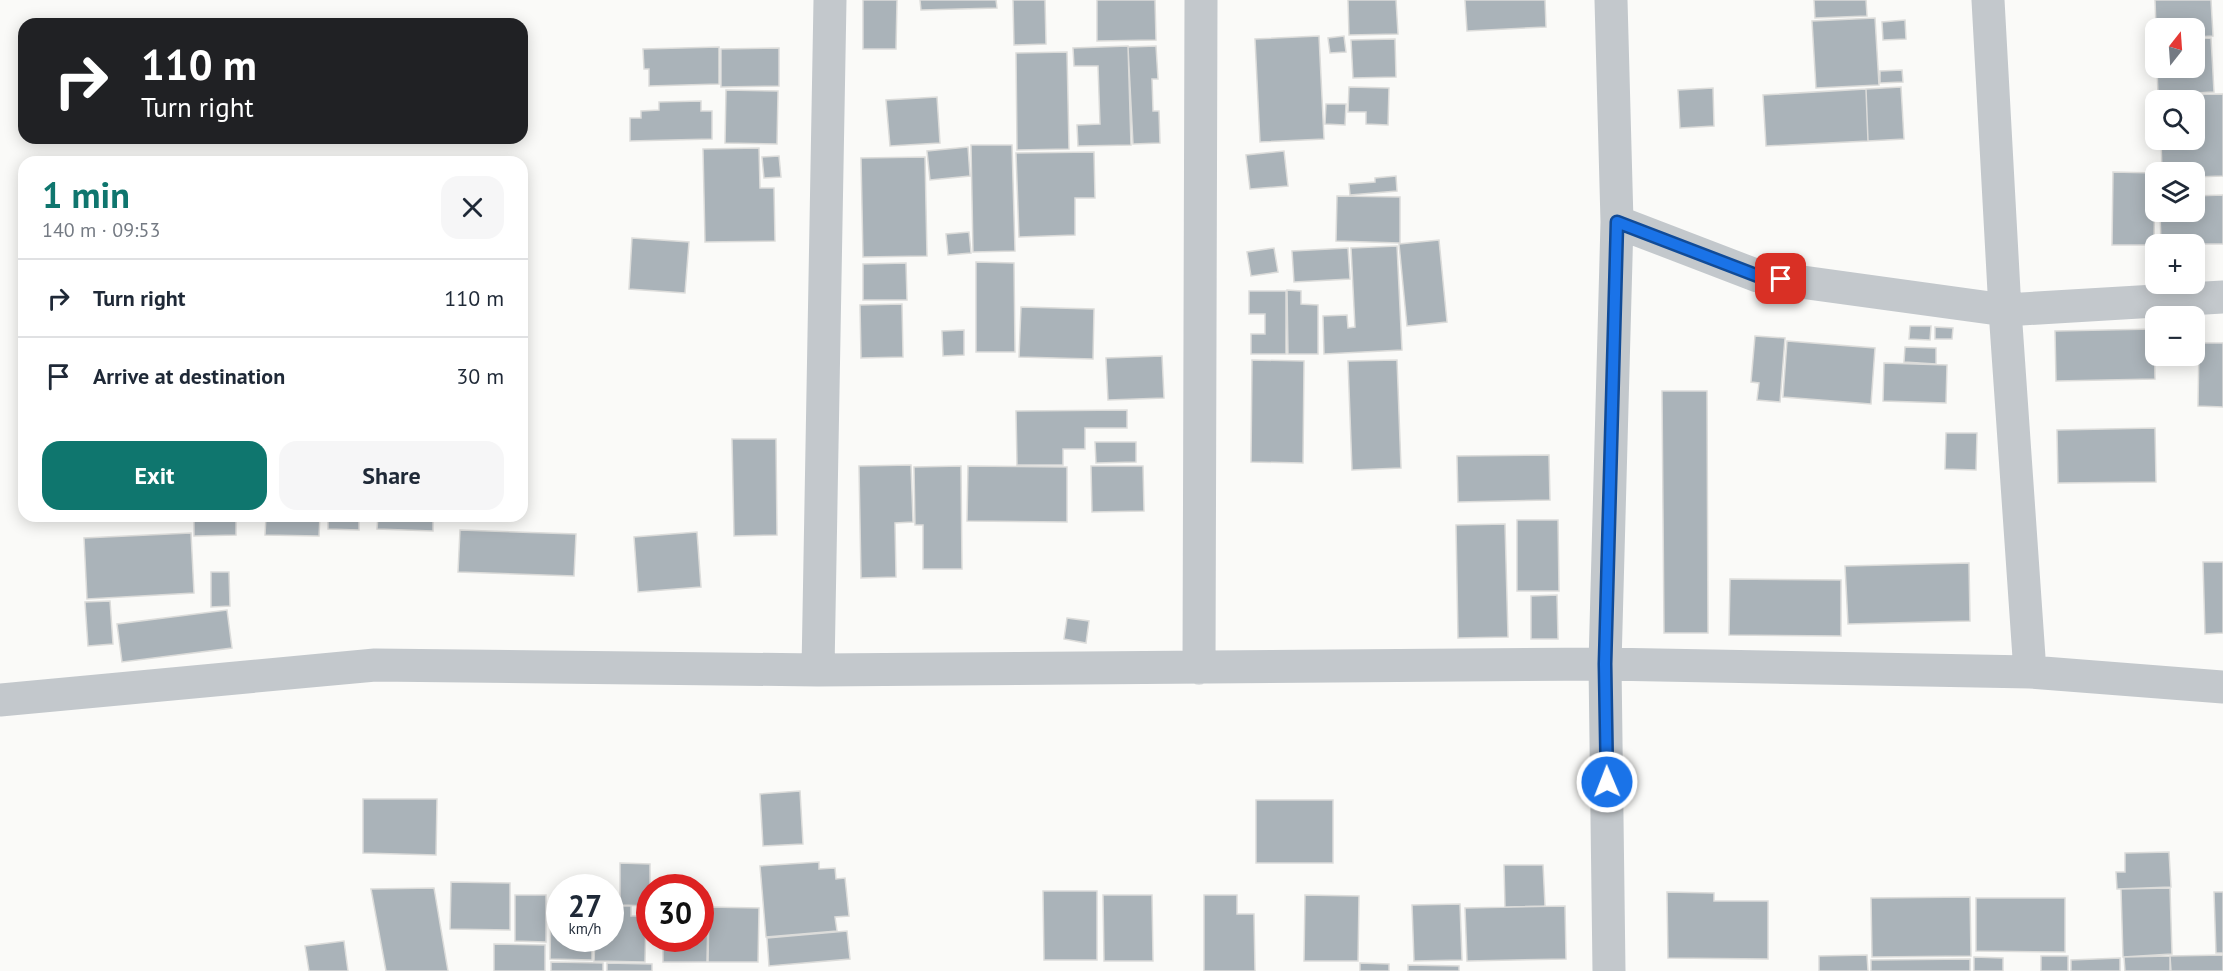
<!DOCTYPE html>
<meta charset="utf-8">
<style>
body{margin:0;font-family:"PT Sans",sans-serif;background:#f6f6f7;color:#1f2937;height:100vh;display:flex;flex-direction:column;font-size:22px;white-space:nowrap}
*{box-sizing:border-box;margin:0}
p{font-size:20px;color:#747a83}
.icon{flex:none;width:33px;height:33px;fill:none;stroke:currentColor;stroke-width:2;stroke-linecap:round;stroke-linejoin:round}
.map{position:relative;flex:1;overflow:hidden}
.drawer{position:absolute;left:18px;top:156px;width:510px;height:366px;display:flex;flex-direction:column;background:#fff;border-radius:18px;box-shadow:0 3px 15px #0003}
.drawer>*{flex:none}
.hud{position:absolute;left:18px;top:18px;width:510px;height:126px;border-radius:18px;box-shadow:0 3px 15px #0003;background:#202124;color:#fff;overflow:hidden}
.needle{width:39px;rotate:17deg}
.fabs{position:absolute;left:2145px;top:18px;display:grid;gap:12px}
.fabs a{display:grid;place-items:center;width:60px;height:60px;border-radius:12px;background:#fff;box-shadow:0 3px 15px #0003;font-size:30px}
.speed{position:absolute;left:546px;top:874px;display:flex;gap:12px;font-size:30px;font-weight:700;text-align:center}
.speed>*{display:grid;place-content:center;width:78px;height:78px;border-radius:50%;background:#fff;box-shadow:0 3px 15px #0003;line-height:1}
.speed small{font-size:15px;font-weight:400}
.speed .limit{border:9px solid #d22;background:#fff;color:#111}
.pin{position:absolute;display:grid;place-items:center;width:51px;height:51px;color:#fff;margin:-26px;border-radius:12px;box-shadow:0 3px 9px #0006}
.me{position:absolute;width:66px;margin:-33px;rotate:359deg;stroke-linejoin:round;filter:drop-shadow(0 0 4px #0008)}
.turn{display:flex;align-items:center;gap:21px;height:126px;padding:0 24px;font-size:27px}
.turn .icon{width:78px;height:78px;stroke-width:2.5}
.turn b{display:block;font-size:42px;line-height:51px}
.round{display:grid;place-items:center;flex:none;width:63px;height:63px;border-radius:18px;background:#f6f6f7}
.overview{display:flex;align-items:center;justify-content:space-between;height:102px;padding:0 24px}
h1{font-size:36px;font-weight:700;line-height:45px;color:#0f766e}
.cta{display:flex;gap:12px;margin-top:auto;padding:12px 24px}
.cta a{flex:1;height:69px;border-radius:18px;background:#0f766e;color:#fff;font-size:24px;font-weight:700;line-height:69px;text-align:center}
.cta a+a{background:#f6f6f7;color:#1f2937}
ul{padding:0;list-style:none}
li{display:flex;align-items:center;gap:18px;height:78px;padding:0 24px;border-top:2px solid #e0e1e3}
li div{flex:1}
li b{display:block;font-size:22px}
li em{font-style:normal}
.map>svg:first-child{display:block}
</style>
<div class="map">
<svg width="2223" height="971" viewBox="0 0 2223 971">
<rect width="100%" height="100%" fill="#fafaf8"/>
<path fill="#aab3b9" stroke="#dcdcda" stroke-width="1.5" d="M863,0H897L896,49H863Z
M920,0H996L997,8L921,10Z
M1013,0H1045L1046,44L1014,45Z
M1097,0H1155L1156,40L1097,41Z
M1348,0H1396L1398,34L1349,35Z
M1465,0H1545L1546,27L1467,31Z
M1814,0H1866L1867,16L1815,18Z
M2155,0H2211L2213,36L2194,37V28H2156Z
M1875,18L1879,85L1816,88L1812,21Z
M1905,20L1906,39L1883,40L1882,22Z
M1319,36L1324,139L1260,142L1255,39Z
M1344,36L1346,52L1330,53L1328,38Z
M2211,38L2214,92L2158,95L2157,68H2194V39Z
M1395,39L1396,77L1353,78L1351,40Z
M1128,46L1131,145L1078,146L1077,125L1100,124L1098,66H1074L1073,48Z
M1156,46L1158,79H1152L1153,111H1159L1160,143L1133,144L1128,47Z
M719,47V84L649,86V69H644L643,49Z
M779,48V86L721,87V49Z
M1067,52L1069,149L1017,150L1016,53Z
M1902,70L1903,82L1880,83V71Z
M1349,87L1389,88L1388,125L1366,124V112H1348Z
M1901,87L1904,139L1868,141L1866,89Z
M1713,88L1714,126L1680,128L1678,90Z
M1866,89L1868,141L1766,146L1763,95Z
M726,90L778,91L777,144L725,143Z
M2223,94V176L2194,177V172H2162L2161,140H2194V100H2159V95Z
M937,97L940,143L890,146L886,100Z
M701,101V111H712V139L630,141V118H641V111L659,110V102Z
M1326,104H1346L1345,125L1325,124Z
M971,145H1012L1015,251L973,252Z
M968,147L970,176L930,180L927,151Z
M759,148L760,188H774L775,241L705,242L703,149Z
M1284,151L1288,186L1250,189L1246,155Z
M1094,152L1095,198H1075V235L1019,237L1016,153Z
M779,156L781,177L764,178L762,157Z
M925,157L927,256L863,257L861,158Z
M2113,172L2155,173L2154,245H2112Z
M1396,176L1397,191L1350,195L1349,184L1375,182V178Z
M2223,195V244H2161L2160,212H2194V196Z
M1337,196L1400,197V243L1336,241Z
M969,232L971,253L948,255L946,234Z
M632,238L689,242L685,293L629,289Z
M1439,240L1447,322L1407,326L1399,244Z
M1397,246L1402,350L1324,354L1323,316L1347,315L1348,328L1355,327L1351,248Z
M1274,248L1278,272L1251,276L1247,252Z
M1348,248L1350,279L1294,282L1292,251Z
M976,262L1014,263L1015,352H976Z
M906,263L907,300H863V264Z
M1287,290L1301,291V304L1318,305V354H1288Z
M1249,291H1286V354H1251V334H1265V314H1249Z
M902,304L903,357L861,358L860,305Z
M1021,307L1094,309L1093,359L1019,357Z
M1910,326H1931L1930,340L1909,339Z
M1935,327L1953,328L1952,339H1935Z
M2154,329L2155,379L2056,381L2055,331Z
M964,330V355L943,356L942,331Z
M1755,336L1785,338L1780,402L1757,400L1759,383L1751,382Z
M1787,341L1875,348L1871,404L1783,397Z
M2199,343H2223V407L2198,406Z
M1905,347L1936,348V364L1904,362Z
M1162,356L1164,398L1108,400L1106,358Z
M1252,360L1304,361L1303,463L1251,462Z
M1397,360L1401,468L1352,470L1348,361Z
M1884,363L1947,365L1946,403L1883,401Z
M1662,391H1707L1708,633H1664Z
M1127,410V428H1085V449H1063V465H1017L1016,411Z
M2155,428L2156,482L2058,483L2057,430Z
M1946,433H1977L1976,470L1945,469Z
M732,439H776L777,535L734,536Z
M1095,442H1136V462L1096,463Z
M1549,455L1550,500L1458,502L1457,456Z
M911,465L913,522L895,523L896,577L861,578L859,466Z
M961,466L962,569H923V525H915L914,467Z
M968,466L1067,467V522L967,521Z
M1091,466H1143L1144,511L1092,512Z
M194,516H236V535L194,536Z
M266,516H320L319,536L265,535Z
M328,516H359V530L328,529Z
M378,516H433V531L377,529Z
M1517,520H1558L1559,591H1517Z
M1505,524L1508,637L1458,638L1456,525Z
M460,530L576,534L574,576L458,572Z
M697,532L701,587L638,592L634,537Z
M191,533L194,593L87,599L84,538Z
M2203,562H2223V633L2205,634Z
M1969,563L1970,621L1848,624L1845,566Z
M211,572H229L230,606L211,607Z
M1730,579L1841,580V636L1729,635Z
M1557,595L1558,639H1531V596Z
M110,601L113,644L88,646L85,602Z
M227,610L232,648L122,662L117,624Z
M1067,618L1089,621L1086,643L1064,639Z
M800,791L803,844L763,846L760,794Z
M363,799H437L436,855L363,853Z
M1256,800H1333V863H1256Z
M2169,852L2171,887L2117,889L2116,872H2125V853Z
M819,862V869L835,868L836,879L845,878L849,916L835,917L837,931L766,937L760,866Z
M620,863L650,864V906L620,905Z
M1504,865H1543L1545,906L1505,907Z
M451,882L510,883V930L450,929Z
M434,888L448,971H386L371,889Z
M2170,888L2172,954L2123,957L2121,889Z
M1043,891H1097V960H1044Z
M1667,892L1714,893V901H1768V959L1668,958Z
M2214,892H2223V953H2216Z
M515,895H546V942L515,941Z
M1103,895H1152L1153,961H1104Z
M1204,895H1237V914H1254L1255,971H1204Z
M1305,895L1359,896L1358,961H1304Z
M1970,897L1971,956L1872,957L1871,898Z
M1976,898H2065V952L1976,951Z
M1460,904L1462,960L1414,961L1412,905Z
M551,905H560V939H592V960L550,959Z
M616,906H631V916H646L645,962L594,961L595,939H610V916H616Z
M1565,906L1566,959L1467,961L1465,908Z
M709,907L759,908L758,962H708Z
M700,909H708L707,962H663V939H700Z
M847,931L850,959L769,966L767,938Z
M344,941L348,971H309L305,946Z
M494,944L545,945V971H494Z
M1867,955L1868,971H1819V956Z
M2223,955V971H2171L2170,956Z
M2041,956H2068V971H2041Z
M2170,956V971H2125L2124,957Z
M1974,957L2003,958V971H1974Z
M2120,958V971H2071V960Z
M1970,959V971H1871V960Z
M551,962L603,963V971H551Z
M607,963L652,964V971H607Z
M1360,963L1389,964V971H1360Z
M1408,965L1459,966V971H1408Z"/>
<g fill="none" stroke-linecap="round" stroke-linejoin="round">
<path stroke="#c3c8cc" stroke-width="33" d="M1611,0L1617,222L1758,276L2005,310L2223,297
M1988,0L2005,310L2030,672
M1199,668L1201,0
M818,670L830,0
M0,700L375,665L818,670L1605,664L2030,672L2223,687
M1609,971L1605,664L1617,222"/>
</g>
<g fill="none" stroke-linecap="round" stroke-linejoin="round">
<defs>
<path id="route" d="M1607,782L1605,664L1617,222L1758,276L1781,279"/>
</defs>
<use href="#route" stroke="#114b97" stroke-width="15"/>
<use href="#route" stroke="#1a73e8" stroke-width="10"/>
</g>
</svg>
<div class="fabs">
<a><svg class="needle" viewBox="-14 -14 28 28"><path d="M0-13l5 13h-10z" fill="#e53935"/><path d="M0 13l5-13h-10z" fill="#747a83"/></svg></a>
<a><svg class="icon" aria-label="search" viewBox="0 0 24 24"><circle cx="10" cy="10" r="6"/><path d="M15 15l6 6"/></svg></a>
<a><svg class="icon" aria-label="layers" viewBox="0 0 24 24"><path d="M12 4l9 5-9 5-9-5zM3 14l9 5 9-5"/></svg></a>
<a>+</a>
<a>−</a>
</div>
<div class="speed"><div>27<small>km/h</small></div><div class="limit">30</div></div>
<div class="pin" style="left:1781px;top:279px;background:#d93025"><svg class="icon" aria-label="arrive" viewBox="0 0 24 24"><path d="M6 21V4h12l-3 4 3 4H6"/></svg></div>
<svg class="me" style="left:1607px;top:782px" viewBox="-20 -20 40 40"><circle r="17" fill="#1a73e8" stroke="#fff" stroke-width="3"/><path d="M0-11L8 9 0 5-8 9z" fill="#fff"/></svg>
<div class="hud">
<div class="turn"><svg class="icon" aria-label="right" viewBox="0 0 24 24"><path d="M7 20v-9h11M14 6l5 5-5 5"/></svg><div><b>110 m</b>Turn right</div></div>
</div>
<section class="drawer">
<div class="overview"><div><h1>1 min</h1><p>140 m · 09:53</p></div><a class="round"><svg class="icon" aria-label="close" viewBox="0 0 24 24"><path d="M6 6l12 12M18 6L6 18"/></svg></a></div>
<ul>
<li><svg class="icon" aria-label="right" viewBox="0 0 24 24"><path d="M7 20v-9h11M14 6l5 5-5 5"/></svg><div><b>Turn right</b></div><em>110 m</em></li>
<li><svg class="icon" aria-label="arrive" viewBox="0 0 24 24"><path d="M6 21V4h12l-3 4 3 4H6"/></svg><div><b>Arrive at destination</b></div><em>30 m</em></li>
</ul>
<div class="cta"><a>Exit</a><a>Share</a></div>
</section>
</div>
